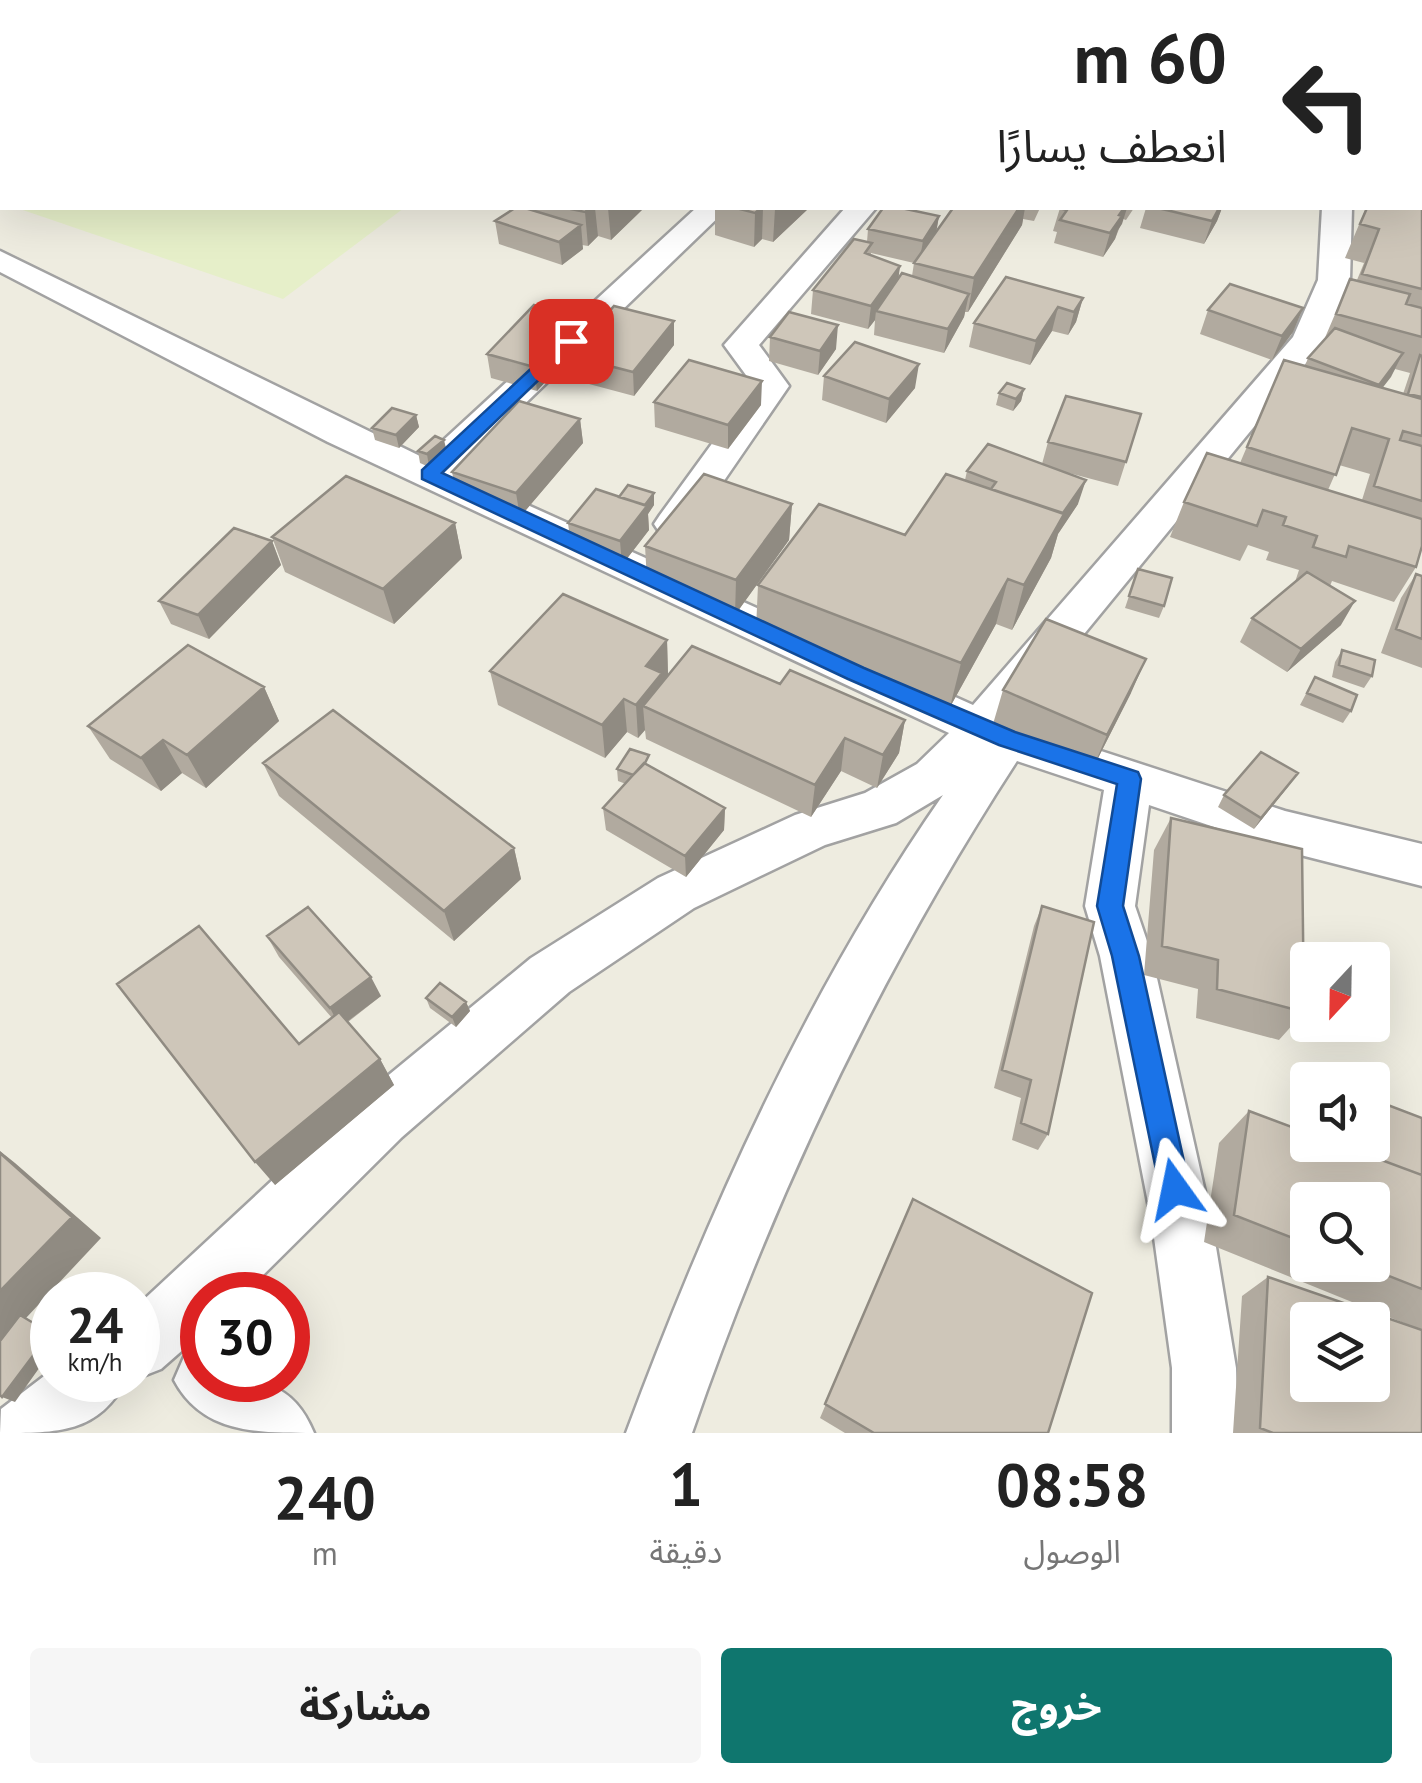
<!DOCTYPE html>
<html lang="ar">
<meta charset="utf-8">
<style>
body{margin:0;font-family:"PT Sans","Noto Sans Arabic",sans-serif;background:#f6f6f6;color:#222;direction:rtl;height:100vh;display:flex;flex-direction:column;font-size:38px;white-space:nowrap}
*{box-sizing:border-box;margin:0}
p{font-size:32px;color:#767676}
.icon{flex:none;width:55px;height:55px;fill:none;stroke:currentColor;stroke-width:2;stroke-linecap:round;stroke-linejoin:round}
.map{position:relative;height:1433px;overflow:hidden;direction:ltr}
.sheet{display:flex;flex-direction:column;background:#fff;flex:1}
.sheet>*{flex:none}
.guide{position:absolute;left:0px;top:0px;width:1422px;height:210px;box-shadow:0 10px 40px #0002;direction:rtl;background:#fff;color:#222;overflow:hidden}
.needle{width:65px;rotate:202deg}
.buttons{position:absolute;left:1290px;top:942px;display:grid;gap:20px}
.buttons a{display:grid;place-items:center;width:100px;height:100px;border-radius:10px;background:#fff;box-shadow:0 10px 40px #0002;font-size:50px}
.speed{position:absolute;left:30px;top:1272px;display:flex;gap:20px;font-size:50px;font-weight:700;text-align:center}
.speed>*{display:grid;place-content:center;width:130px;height:130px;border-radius:50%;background:#fff;box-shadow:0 10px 40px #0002;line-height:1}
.speed small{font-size:25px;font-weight:400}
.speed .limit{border:15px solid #d22;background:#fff;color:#111}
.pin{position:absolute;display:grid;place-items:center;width:85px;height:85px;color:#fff;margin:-42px;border-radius:20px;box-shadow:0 5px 15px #0006}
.me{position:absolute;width:110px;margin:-55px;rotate:348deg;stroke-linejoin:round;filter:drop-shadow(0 0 8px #0008)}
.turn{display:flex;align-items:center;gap:35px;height:210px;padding:0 30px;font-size:45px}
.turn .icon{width:130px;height:130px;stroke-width:2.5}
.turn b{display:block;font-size:70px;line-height:85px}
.eta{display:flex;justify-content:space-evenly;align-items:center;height:170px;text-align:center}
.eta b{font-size:60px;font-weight:700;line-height:70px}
.primary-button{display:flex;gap:20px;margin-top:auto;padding:20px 30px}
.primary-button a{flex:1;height:115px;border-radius:10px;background:#0f766e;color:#fff;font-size:40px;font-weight:700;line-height:115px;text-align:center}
.primary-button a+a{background:#f6f6f6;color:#222}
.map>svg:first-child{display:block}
</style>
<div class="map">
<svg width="1422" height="1433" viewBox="0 0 1422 1433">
<rect width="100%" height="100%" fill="#eeece0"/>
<path fill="#e6efc9" d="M66,0H680L63,2Z
M17,208H404L283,299Z"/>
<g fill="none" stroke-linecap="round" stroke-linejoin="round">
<defs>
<path id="minor" d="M1315,0H1339V2H1316Z
M1420,30H1422V44H1420Z
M1420,146H1422V163H1420Z
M696,208H728L454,472L973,705L1293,337L1318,280L1322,208H1352L1350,280L1325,340L1012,722L1285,811L1422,844V886L1285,851L1149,805L1135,906L1152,956L1212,1223L1236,1368L1238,1433H1172V1368L1152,1223L1100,956L1085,906L1104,790L1017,761C880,972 774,1195 692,1433H626C709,1210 807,991 943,795L896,823L825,845L694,908L569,992L402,1137L243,1295H202V1333L161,1369L138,1378V1305L362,1097L531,958L658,878L795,815L865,793L917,764L949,733L328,442L0,272V251L424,458Z
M845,208H876L759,345L789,386L688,533L674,537L660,533L654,524L660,515L754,386L724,345Z
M202,1349V1380C255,1380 291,1377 314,1433C255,1433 202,1433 174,1380L184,1357Z
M52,1370V1380H126C99,1433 58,1433 0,1433L1,1409Z"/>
</defs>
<use href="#minor" stroke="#a2a2a2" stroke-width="5"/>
<use href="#minor" fill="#fff" fill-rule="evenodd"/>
</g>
<path fill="#b1aa9f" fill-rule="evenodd" d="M1339,0H1422V17L1420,21V2H1338Z
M1420,52H1422V130H1420Z
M1422,203V546L1416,567L1394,602L1332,581L1330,586L1341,625L1287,672L1240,642L1252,618L1295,582L1299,570L1266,560L1269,552L1248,545L1240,561L1170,537L1184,502L1240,463L1284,360L1305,366L1308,358L1324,340L1350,279L1357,280L1364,263L1345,258L1366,208ZM1395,369L1410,373L1403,394L1382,388ZM1339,465L1370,474L1362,500L1328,490Z
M515,208H644L611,240L598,236L588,246L582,245L583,249L562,265L499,244L495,221Z
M715,208H809L773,242L762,239L754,247L715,235Z
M947,208H1040L1034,221L1023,219L1022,225L968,312H965L964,317L944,353L874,335L875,320L868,329L811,314L813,290L867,242L868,229L939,216L936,232L953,209ZM871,253L914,263L912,276L898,278L900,266L871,255Z
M1060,208H1134L1126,220L1123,219L1115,239L1103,257L1054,243L1057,232L1053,231Z
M1146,208H1222L1217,221L1204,244L1140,228Z
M1083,298L1076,322L1068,335L1052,331L1030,365L969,347L974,323Z
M1303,308L1293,332L1272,360L1200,334L1208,310Z
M579,317L582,341L537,391L491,378L487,354Z
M770,337L836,349L818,375L769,361Z
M674,345L634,396L574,380L571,356Z
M824,376L915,388L886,423L822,400Z
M1024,389L1021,401L1013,411L996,405L999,393Z
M654,402L761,405L728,449L655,427Z
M1141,414L1118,486L1065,472L1078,504L1058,534L1051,558L1012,630L996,624L950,707L756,629L758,585L905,535L965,480L967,471L1042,464L1048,442Z
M416,415L419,427L399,448L375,440L372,428Z
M580,419L583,443L520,517L457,496L452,472Z
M418,451L447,452L429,467L420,463Z
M619,497L654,505L648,514L649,530L622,565L571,547L568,523Z
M792,504L789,540L735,615L647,581L645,546Z
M455,523L462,558L394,624L285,572L272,537Z
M272,541L281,565L209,639L171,624L159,601Z
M1138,569L1164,606L1159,618L1125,608Z
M1416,574L1422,576V668L1381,653L1401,598Z
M667,640L668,675L780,684L905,720L899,753L877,788L841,771L811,817L646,739L645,730L638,738L627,732L605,758L498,705L490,671Z
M1342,650L1372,676L1364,688L1332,677L1335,662Z
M1315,677L1351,711L1343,723L1300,705Z
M264,687L279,721L206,788L182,773L161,791L110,759L88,726Z
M1003,690L1131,693L1093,768L993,724Z
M263,763L514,848L521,879L454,941L279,796Z
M650,766L725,808L724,830L686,877L606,830L603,808L626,784L618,781L617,769Z
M1290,784L1254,829L1218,807L1224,795Z
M1171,818L1304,1012L1279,1040L1196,1018L1198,989L1144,975L1154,850Z
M1042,906L1048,1134L1038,1150L1012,1140L1021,1098L994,1088L1034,926Z
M267,936L381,996L348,1022L380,1059L394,1085L275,1185L299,1044L332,1018L279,957Z
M426,998L466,1002L470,1011L456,1027L430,1008Z
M1308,1085V1145L1422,1118V1433H1233L1242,1296L1268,1277L1421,1330L1204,1242L1219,1143L1249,1111L1293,1127L1297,1095ZM1308,1200L1372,1265H1308Z
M913,1199L1048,1433H845L820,1418Z"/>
<path fill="#908b82" d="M590,208H595L598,236L588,246L585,212Z
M608,208H644L611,240Z
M761,208H763L762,239L754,247L755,213Z
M776,208H809L773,242L775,209Z
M1019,208H1025L1022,225L968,312L974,278Z
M1124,208H1127L1122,224L1118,230L1115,239L1103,257L1110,233Z
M1219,208H1222L1217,221L1204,244L1212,221Z
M939,216L935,239L919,264L923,241Z
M581,225L583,249L562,265L559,242Z
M900,266L897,290L876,311L875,320L868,329L871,306Z
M969,294L964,317L944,353L948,329Z
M1083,298L1076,322L1068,335L1074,312Z
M1058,307L1052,331L1030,365L1036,341Z
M1303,308L1293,332L1272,360L1282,336Z
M579,317L582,341L537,391L534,367Z
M674,321V345L634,396L633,372Z
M838,325L836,349L818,375L820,351Z
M1403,353L1391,377L1366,409L1379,385Z
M919,364L915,388L886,423L889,399Z
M762,381L761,405L728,449V425Z
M1024,389L1021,401L1013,411L1016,399Z
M416,415L419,427L399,448L396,435Z
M580,419L583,443L520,517L516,493Z
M444,440L447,452L429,467L427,454Z
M1086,480L1078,504L1058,534L1051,558L1012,630L1024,585L1056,523Z
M654,493V505L648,514L649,530L622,565L620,541Z
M792,504L789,540L735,615L736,580Z
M455,523L462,558L394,624L383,589Z
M272,541L281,565L209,639L198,615Z
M1008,579L996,624L950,707L961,663Z
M1355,601L1341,625L1287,672L1301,649Z
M667,640L668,675L643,706L645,730L638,738L636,705L646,666Z
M1146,659L1131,693L1093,768L1107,735Z
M264,687L279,721L206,788L187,755Z
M624,699L627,732L605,758L602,725Z
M905,720L899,753L877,788L883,755Z
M845,738L841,771L811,817L815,785Z
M163,740L182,773L161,791L141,758Z
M1298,773L1290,784L1254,829L1261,818Z
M725,808L724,830L686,877L685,856Z
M514,848L521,879L454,941L444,911Z
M371,977L381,996L340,1027L330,1008Z
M466,1002L470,1011L456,1027L452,1017Z
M380,1059L394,1085L275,1185L255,1162Z
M0,1151L15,1163L101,1238L26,1318L52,1334V1350L15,1402L2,1397L0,1342Z"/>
<path fill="#cec6b9" stroke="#908b82" stroke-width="2.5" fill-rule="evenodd" d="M1083,0H1123L1121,2H1081Z
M1128,0H1197L1207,2H1126Z
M1221,0H1325V2H1220Z
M1341,0H1380L1393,2H1341Z
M1420,52H1422V74H1420Z
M1420,74H1422V101H1420Z
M1420,202L1422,203V289L1362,274L1379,229L1360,224L1367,208H1420Z
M515,208H525L581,225L559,242L495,221Z
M566,208H590L585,212Z
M736,208H761L755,213Z
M883,208H901L939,216L923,241L868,229Z
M953,208H1019L974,278L914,263Z
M1059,208H1124L1119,215L1122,216L1110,233L1060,220L1067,210Z
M1158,208H1219L1212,221Z
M854,239L872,243L865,253L900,266L871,306L813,290Z
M902,273L969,294L948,329L876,311Z
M1006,277L1083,298L1074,312L1058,307L1036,341L974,323Z
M1350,279L1410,294L1406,304L1422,308V337L1336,314Z
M1230,284L1303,308L1282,336L1208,310Z
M534,305L579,317L534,367L487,354Z
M614,306L674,321L633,372L571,356Z
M789,312L838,325L820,351L770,337Z
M1335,328L1403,353L1379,385L1308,358Z
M855,342L919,364L889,399L824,376Z
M1420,355L1422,356V397L1408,394Z
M689,360L762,381L728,425L654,402Z
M1284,360L1422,399V436L1403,431L1400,440L1422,446V501L1374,486L1389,439L1352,428L1336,475L1247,447Z
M1007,383L1024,389L1016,399L999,393Z
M1066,396L1141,414L1126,462L1048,442Z
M519,401L580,419L516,493L452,472Z
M392,408L416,415L396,435L372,428Z
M435,436L444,440L427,454L418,451Z
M988,444L1086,480L1063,513L991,489L996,482L967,471Z
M1207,453L1422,519V546L1416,567L1349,546L1346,557L1313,547L1317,536L1283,525L1286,517L1263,510L1257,526L1184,502Z
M704,474L792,504L736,580L645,546Z
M946,474L1064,514L1024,585L1008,579L961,663L758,585L819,504L905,535Z
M346,476L455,523L383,589L272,537Z
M628,485L654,493L645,505L619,497Z
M596,489L647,506L620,541L568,523Z
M234,528L272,541L198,615L159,601Z
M1138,569L1172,578L1164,606L1129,596Z
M1307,572L1355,601L1301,649L1252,618Z
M1416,574L1422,576V639L1396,629Z
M563,594L667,640L646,666L662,673L636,705L624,699L602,725L490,671Z
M1046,619L1146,659L1107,735L1003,690Z
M188,645L264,687L187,755L163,740L141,758L88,726Z
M692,646L780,684L790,670L905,720L883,755L845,738L815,785L643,706Z
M1342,650L1375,660L1372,676L1339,665Z
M1315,677L1357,695L1351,711L1307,693Z
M333,710L514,848L444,911L263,763Z
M630,749L649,755L645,763L633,775L617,769Z
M1261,752L1298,773L1261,818L1224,795Z
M644,763L725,808L685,856L603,808Z
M1171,818L1302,849L1304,1012L1217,989L1218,960L1162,946Z
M1042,906L1094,922L1048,1134L1021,1123L1031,1080L1002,1070Z
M308,907L371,977L330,1008L267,936Z
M199,926L299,1044L339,1012L380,1059L255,1162L117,984Z
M440,983L466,1002L452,1017L426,998Z
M1372,1099L1422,1118V1175L1341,1145H1372Z
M1249,1111L1308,1133V1145H1341L1422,1175V1289L1361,1265H1372V1200H1308V1244L1234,1215Z
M0,1153L72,1217L0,1291Z
M913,1199L1092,1293L1048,1433H874L825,1404Z
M1268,1277L1422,1330V1433H1273L1260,1428ZM1308,1320H1372V1385H1308Z
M20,1315L50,1333L2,1397L0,1395V1341Z"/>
<path fill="#1a73e8" stroke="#114b97" stroke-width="2.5" d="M565,337L579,341L442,473L864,668L1015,732L1138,772L1141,779L1123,906L1139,956L1190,1189L1186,1200L1175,1204L1165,1200L1160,1189L1112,956L1097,906L1117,784L999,745L848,679L422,479V470Z"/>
</svg>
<div class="buttons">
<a><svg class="needle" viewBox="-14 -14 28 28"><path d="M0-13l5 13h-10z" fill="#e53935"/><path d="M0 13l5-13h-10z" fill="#767676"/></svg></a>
<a><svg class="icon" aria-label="sound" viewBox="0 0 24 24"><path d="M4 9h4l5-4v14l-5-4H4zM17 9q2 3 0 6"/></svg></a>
<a><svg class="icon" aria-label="search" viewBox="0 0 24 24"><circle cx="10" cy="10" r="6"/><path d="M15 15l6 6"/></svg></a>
<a><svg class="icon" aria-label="layers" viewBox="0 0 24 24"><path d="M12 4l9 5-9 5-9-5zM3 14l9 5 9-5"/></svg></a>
</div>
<div class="speed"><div>24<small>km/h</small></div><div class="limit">30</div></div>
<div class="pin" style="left:571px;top:341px;background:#d93025"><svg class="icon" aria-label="arrive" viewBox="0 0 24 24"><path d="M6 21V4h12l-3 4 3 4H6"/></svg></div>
<svg class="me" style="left:1175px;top:1189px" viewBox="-20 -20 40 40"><path d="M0-17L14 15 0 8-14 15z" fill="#1a73e8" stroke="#fff" stroke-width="4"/></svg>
<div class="guide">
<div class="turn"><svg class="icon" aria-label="left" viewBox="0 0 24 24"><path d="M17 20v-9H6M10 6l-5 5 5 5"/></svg><div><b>60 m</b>انعطف يسارًا</div></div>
</div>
</div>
<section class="sheet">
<div class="eta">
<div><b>08:58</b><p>الوصول</p></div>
<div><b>1</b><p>دقيقة</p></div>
<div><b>240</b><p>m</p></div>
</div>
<div class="primary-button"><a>خروج</a><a>مشاركة</a></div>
</section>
